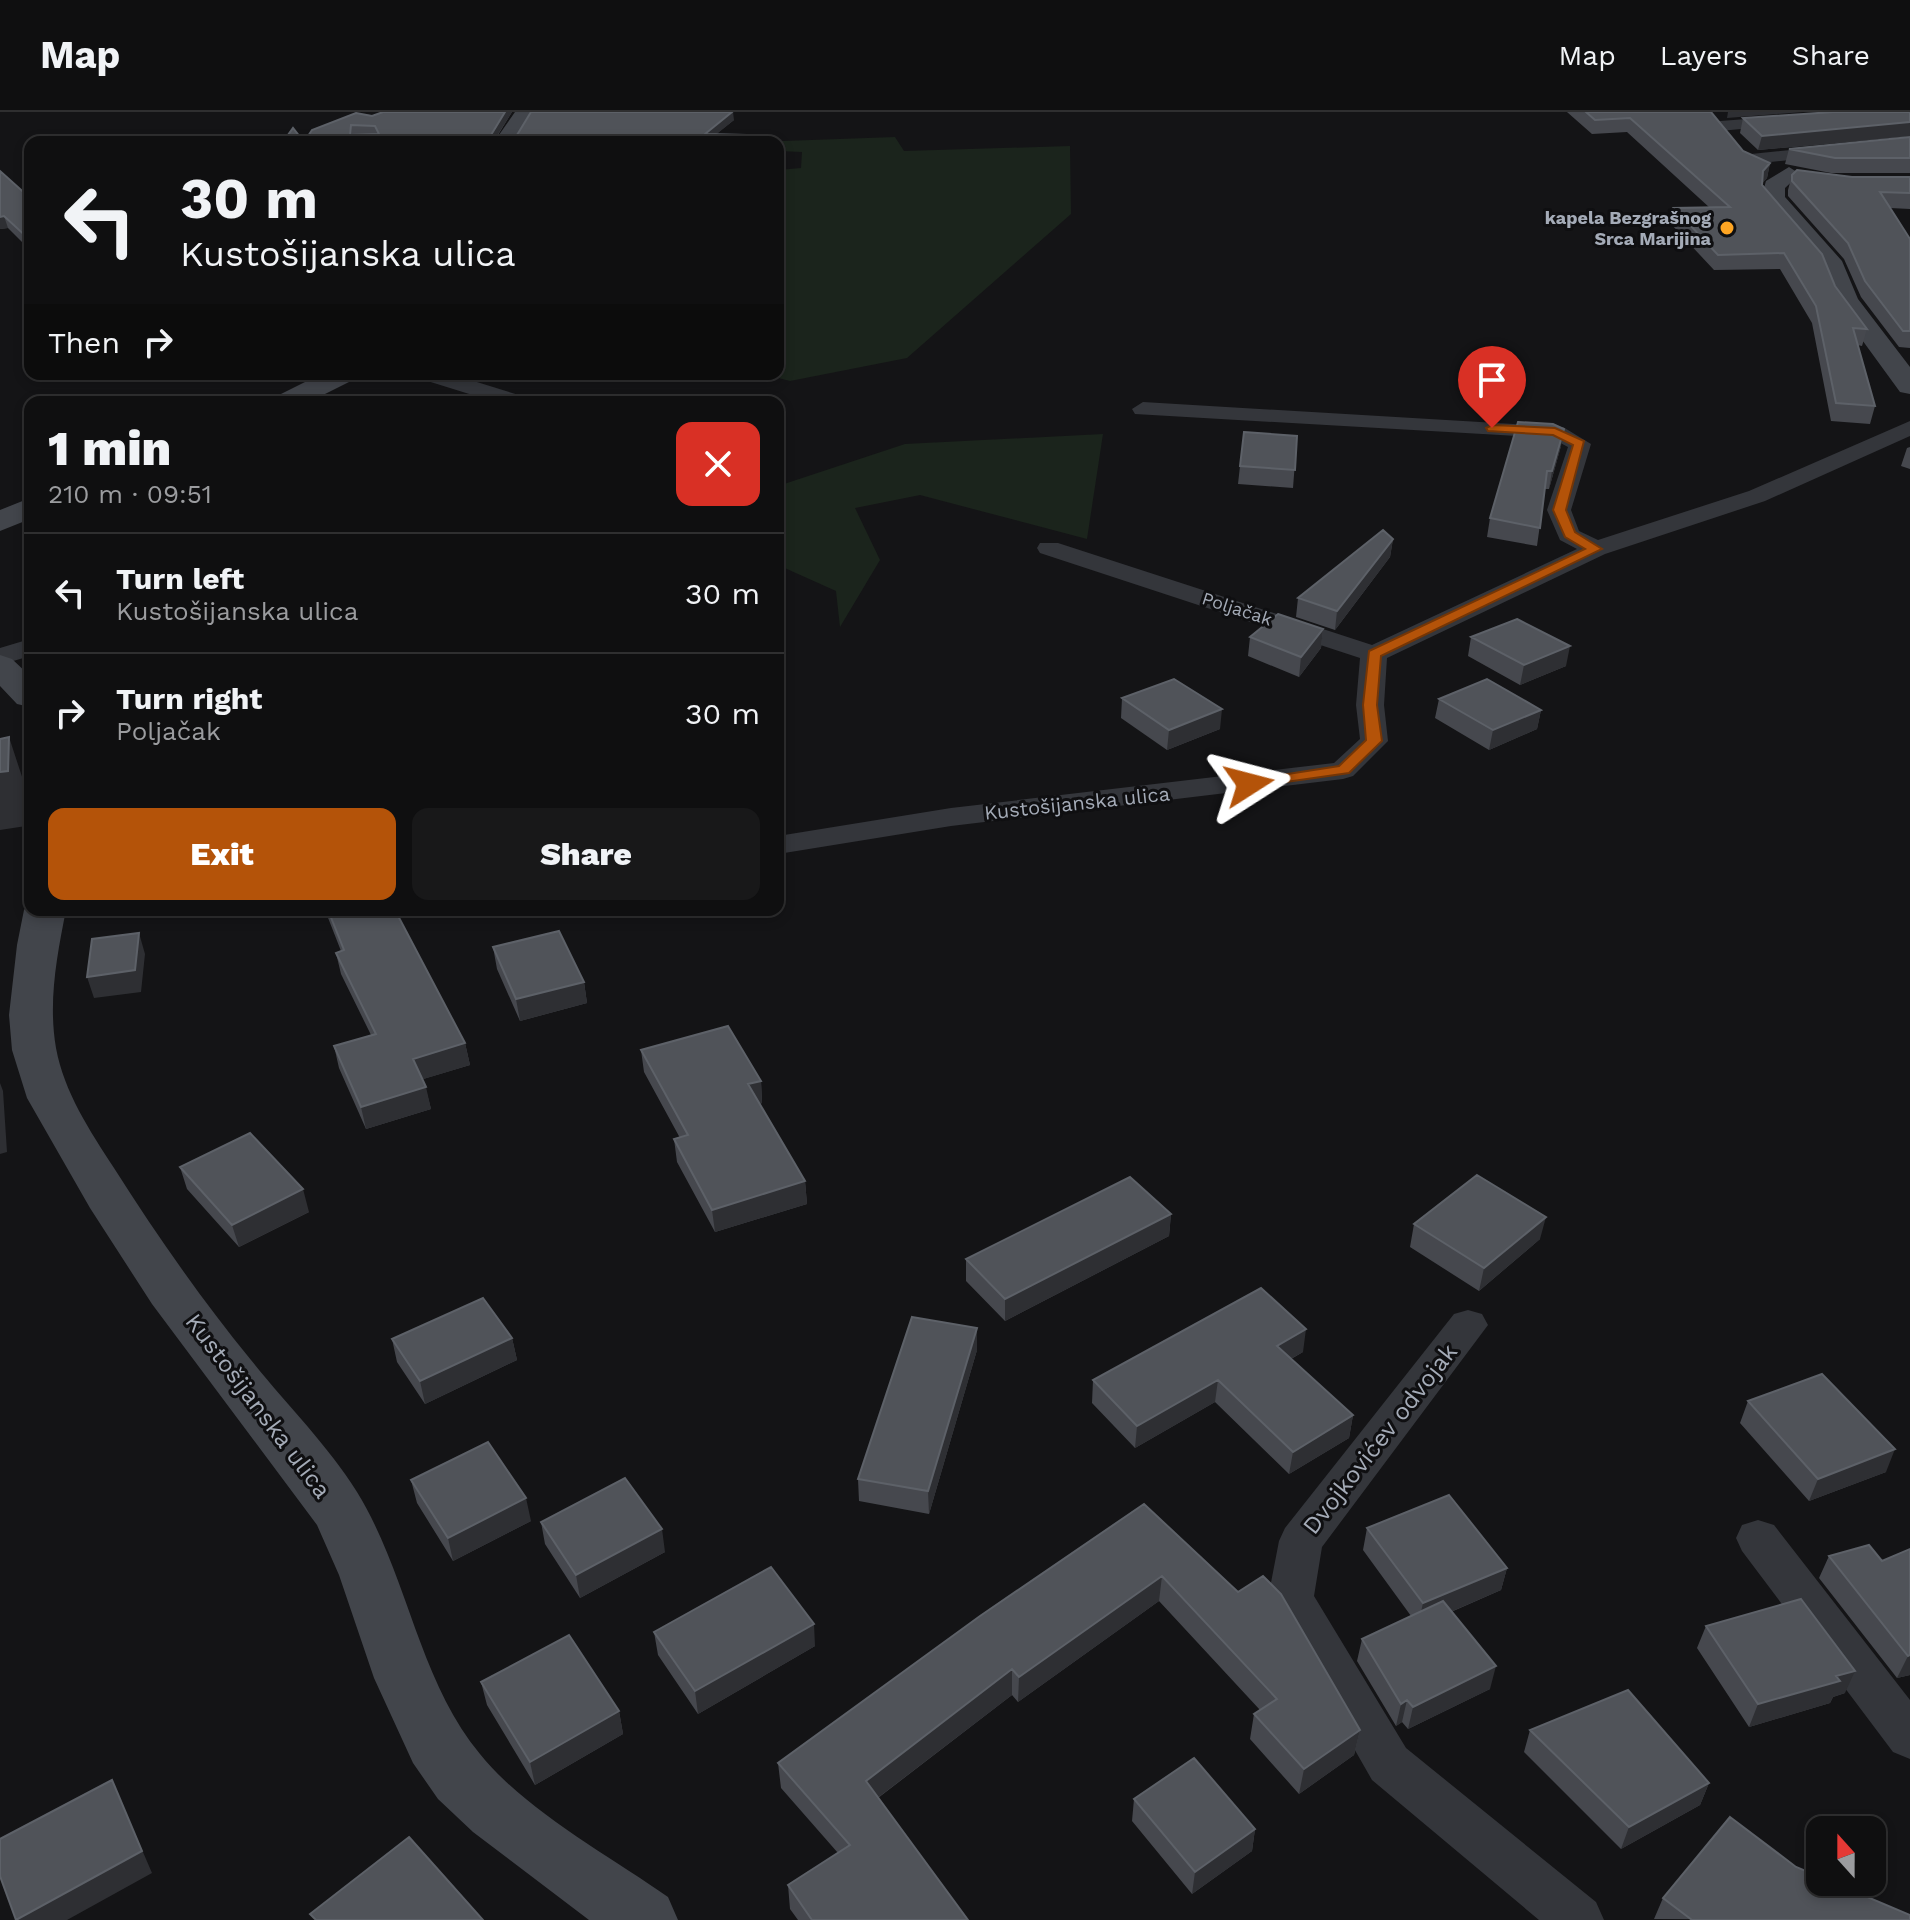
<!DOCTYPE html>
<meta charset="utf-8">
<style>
body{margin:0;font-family:"Work Sans",sans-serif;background:#181819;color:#f1f3f6;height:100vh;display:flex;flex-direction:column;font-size:30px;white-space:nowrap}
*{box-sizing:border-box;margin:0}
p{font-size:26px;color:#9b9c9f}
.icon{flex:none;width:44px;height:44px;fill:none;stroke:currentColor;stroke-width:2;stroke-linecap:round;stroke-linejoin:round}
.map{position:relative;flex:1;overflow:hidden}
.panel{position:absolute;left:24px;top:284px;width:760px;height:520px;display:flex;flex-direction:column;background:#0f0f10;border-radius:16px;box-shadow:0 4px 12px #0003,0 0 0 2px #2f2f30}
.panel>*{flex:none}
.hud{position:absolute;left:24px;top:24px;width:760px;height:244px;border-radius:16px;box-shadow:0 4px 12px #0003,0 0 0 2px #2f2f30;background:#0f0f10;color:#f1f3f6;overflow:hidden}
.needle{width:52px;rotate:339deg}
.tools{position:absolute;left:1806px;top:1704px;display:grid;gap:16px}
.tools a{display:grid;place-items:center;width:80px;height:80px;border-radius:16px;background:#0f0f10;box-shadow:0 4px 12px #0003,0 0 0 2px #2f2f30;font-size:40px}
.pin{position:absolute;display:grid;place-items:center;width:68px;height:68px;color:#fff;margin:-82px -34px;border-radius:50% 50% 50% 0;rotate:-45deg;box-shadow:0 0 8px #0007}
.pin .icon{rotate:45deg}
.me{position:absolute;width:88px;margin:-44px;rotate:81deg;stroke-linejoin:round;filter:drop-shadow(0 0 6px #0008)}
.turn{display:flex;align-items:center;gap:28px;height:168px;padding:0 24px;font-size:36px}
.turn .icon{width:104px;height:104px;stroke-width:2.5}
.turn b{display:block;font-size:56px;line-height:68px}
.then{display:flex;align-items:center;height:76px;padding:0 24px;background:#0003;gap:16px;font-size:30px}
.round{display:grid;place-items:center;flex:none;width:84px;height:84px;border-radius:16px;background:#181819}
.head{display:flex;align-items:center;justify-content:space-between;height:136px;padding:0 24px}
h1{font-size:48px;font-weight:800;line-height:60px}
.action{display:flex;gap:16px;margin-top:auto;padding:16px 24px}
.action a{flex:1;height:92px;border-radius:16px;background:#b45309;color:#fff;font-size:32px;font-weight:800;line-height:92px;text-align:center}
.action a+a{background:#181819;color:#f1f3f6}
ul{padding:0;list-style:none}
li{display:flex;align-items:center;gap:24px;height:120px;padding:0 24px;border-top:2px solid #2f2f30}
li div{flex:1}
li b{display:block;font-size:30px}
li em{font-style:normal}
header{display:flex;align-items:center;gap:48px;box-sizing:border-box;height:112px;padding:0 40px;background:#0f0f10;border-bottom:2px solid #2f2f30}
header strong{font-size:38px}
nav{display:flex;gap:44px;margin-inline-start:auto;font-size:28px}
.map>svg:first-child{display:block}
</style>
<header>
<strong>Map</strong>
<nav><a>Map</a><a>Layers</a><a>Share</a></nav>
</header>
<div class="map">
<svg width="1910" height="1808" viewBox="0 0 1910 1808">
<rect width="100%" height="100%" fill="#141416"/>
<path fill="#1b241c" d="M895,25L904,39L1070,34L1071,102L907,246L790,269L763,262H778V58L801,56L802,40L778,39V30H757Z
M1103,322L1087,427L920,383L855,396L880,448L840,515L836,479L778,453V374L905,332Z"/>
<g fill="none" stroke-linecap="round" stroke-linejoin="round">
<path fill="#34363b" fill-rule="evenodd" d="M1788,4L1796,9L1794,12L1720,19L1712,14L1720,9Z
M1910,26V36L1751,52L1742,47L1751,42Z
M418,262H451L525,285L528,290H495L421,267Z
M1143,290L1563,315L1591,332L1571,398L1579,419L1598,428L1749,379L1910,309V324L1765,389L1605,442L1387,546L1384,593L1388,629L1353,664L1343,667L951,714L778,742V724L951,696L1334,651L1360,627L1356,593L1360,546L1040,441L1037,436L1040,431H1058L1372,533L1577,437L1560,428L1547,398L1568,335L1551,326L1135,302L1132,297Z
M30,527V544L0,553V536Z
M1468,1198L1482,1202L1488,1213L1322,1435L1314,1484L1406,1636L1596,1790L1604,1808H1539L1372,1668L1268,1486L1279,1429L1285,1416L1454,1202Z
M1758,1408L1774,1413L1910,1588V1647L1893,1640L1742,1439L1736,1426L1742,1413Z"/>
<path fill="#42454b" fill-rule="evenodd" d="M515,0H536L516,30H494Z
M1789,55L1800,62L1785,76V85L1842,149L1858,187L1910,255V282L1900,280L1833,188L1821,156L1761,86L1766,69Z
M321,262H357L353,268L309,290H273L277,284Z
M30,386V407L0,419V398Z
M0,543L12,547L30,564V595L17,592L0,574Z
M30,790V798H66C57,843 48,890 56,936C64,980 90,1019 114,1056C156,1122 201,1187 251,1248C286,1292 327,1332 357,1380C408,1463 418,1567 480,1642C526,1699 608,1743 668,1785L678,1808H589L473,1720L438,1687L413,1651L374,1566L339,1463L317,1413L152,1192L90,1096L27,986L12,938L9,903L17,833L24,798Z"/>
</g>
<path fill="#46484e" d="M383,0H512L498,23L734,8L716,22L304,30Z
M1567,0H1711L1743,39L1770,51L1767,66L1762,71V73L1867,217L1862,234L1857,233L1875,294L1870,312L1831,309L1812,211L1780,157L1714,158L1671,112L1674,96H1710L1627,20L1592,22Z
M1910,0V24L1758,38L1740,21L1743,6Z
M1910,25V61H1831L1785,52L1789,37Z
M0,59L30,86V138L8,116L0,117Z
M1792,63L1852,65H1910V97L1890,96L1910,127V236L1899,235L1861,185L1844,147L1788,84V78Z
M1297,324L1293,376L1238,372L1240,354Z
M1561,334L1549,377H1545L1537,434L1487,425L1490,406Z
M1910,335V357L1901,354L1907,336Z
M1393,427L1390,445L1335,518L1296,505L1298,486Z
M30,478V499L24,480Z
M1323,517L1321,536L1299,565L1248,544L1250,525Z
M1471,525L1566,554L1520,573L1468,544Z
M1122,586L1220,617L1167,638L1121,606Z
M1439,587L1541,598L1537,617L1489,638L1435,606Z
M325,798H407L396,801L465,931L470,953L423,967L431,997L366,1017L339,956L334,934L371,923L341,862L336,841L341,839Z
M493,835L584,870L587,891L520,909L497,857Z
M641,938L761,969L762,991L759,992L805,1069L807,1092L715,1120L677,1050L674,1027L680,1026L644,960Z
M180,1055L309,1100L239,1135L187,1077Z
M1171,1102L1169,1124L1005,1209L966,1169V1147Z
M1414,1112L1540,1127L1479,1179L1410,1135Z
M512,1226L517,1248L425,1292L397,1250L392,1227Z
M977,1238L929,1402L859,1389L858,1367Z
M1303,1240L1291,1247L1353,1303L1349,1326L1289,1362L1215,1290L1135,1336L1092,1291L1093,1268Z
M1748,1289L1886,1360L1809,1389L1740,1311Z
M411,1368L531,1409L453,1449L417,1391Z
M1144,1392L1360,1618L1354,1643L1299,1682L1250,1627L1254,1602L1260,1598L1159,1489L1018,1590L1012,1583L878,1686L968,1808H798L790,1797L788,1773L838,1741L781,1676L778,1651Z
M541,1410L665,1440L580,1486L545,1432Z
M1367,1416L1507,1456L1501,1478L1451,1500L1490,1577L1408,1617L1402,1610L1396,1614L1357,1549L1362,1527L1411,1504L1363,1438Z
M1910,1437V1563L1897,1566L1819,1466L1829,1444L1882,1449Z
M1706,1514L1845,1581L1833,1585L1830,1591L1749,1615L1697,1536Z
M654,1520L815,1534L698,1602L658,1543Z
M481,1570L619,1599L623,1622L535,1673L487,1593Z
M1530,1618L1709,1671L1700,1693L1621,1737L1524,1640Z
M1134,1687L1255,1717L1252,1739L1192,1782L1132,1709Z
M1796,1755L1910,1808L1654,1807L1663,1786Z"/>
<path fill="#2e2f33" d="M505,0H512L493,30L491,23Z
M732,0H733L734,8L707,30L705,22Z
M1728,0H1803L1727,6Z
M1910,10V24L1758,38L1762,24Z
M1770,51L1767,66L1760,74L1763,59Z
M4,104L8,116L0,117V105Z
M1564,317L1561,334L1549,377L1552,359Z
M1393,427L1390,445L1335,518L1337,499Z
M1323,517L1321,536L1299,565L1301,545Z
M1570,534L1566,554L1520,573L1524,553Z
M1222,597L1220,617L1167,638L1169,618Z
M1541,598L1537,617L1489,638L1493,618Z
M9,625L27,680L26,714L0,718V660Z
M139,821L145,842L141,880L94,886L87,865Z
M584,870L587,891L520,909L516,887Z
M465,931L470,953L417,969L413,947Z
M761,969L762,991L750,994L748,972Z
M0,971L3,979L7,1040L0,1042Z
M426,975L431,997L366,1017L361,995Z
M805,1069L807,1092L715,1120L712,1098Z
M303,1077L309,1100L239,1135L232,1113Z
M1171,1102L1169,1124L1005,1209V1187Z
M1546,1105L1540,1127L1479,1179L1484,1156Z
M977,1216V1238L929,1402L928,1379Z
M1306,1217L1303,1240L1274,1256L1277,1234Z
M512,1226L517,1248L425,1292L420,1269Z
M1218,1268L1215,1290L1135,1336L1137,1314Z
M1353,1303L1349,1326L1289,1362L1293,1340Z
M1895,1337L1886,1360L1809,1389L1818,1367Z
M526,1386L531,1409L453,1449L448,1426Z
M662,1417L665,1440L580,1486L576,1463Z
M1507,1456L1501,1478L1418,1514L1423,1491Z
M1162,1464L1159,1489L1018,1590L1019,1565Z
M814,1512L815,1534L698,1602L695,1579Z
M1910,1543V1563L1897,1566L1908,1544Z
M1496,1554L1490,1577L1408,1617L1413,1595Z
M1012,1557V1583L867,1694L866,1669Z
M1855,1559L1845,1581L1833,1585L1830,1591L1749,1615L1758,1592L1836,1564Z
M1407,1588L1402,1610L1396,1614L1401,1592Z
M619,1599L623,1622L535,1673L530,1650Z
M1360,1618L1354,1643L1299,1682L1304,1657Z
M112,1668L152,1761L67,1808H16Z
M1709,1671L1700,1693L1621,1737L1629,1715Z
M1255,1717L1252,1739L1192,1782L1195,1760Z"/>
<path fill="#505359" stroke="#5d6168" stroke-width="2" fill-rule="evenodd" d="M383,0H505L491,23H517L531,0H732L705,22L745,23L741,30H283L293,16L304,30L312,18L356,1L372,4ZM351,13L375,14L379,22L350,23Z
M1586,0H1711L1743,39L1770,51L1763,59L1762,73L1822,142L1835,174L1867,217L1853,216L1875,294L1836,291L1816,194L1784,141L1718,143L1674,96L1730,95L1630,6L1595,8Z
M1833,0H1910V10L1762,24L1743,6Z
M1910,25V46H1835L1789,37Z
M1797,58L1852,65H1910V81L1880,80L1910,127V219H1903L1865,169L1848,131L1792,69V63Z
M0,59L30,86V128L4,104L0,105Z
M1518,310L1553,312L1564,317L1552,359H1547L1540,416L1490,406Z
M1244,320L1297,324L1295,358L1240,354Z
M1383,418L1393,427L1337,499L1298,486Z
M30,478V485L24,480Z
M1278,502L1323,517L1301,545L1250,525Z
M1517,507L1570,534L1524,553L1471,525Z
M1174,567L1222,597L1169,618L1122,586Z
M1487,567L1541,598L1493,618L1439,587Z
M9,625L8,659L0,660V627Z
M328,798H395L465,931L413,947L426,975L361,995L334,934L376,922L336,841L344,838Z
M559,819L584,870L516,887L493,835Z
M139,821L135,858L87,865L92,827Z
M728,914L761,969L748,972L805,1069L712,1098L674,1027L688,1023L641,938Z
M250,1021L303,1077L232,1113L180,1055Z
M1477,1063L1546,1105L1484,1156L1414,1112Z
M1130,1065L1171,1102L1005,1187L966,1147Z
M1261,1176L1306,1217L1277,1234L1353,1303L1293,1340L1218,1268L1137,1314L1093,1268Z
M483,1186L512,1226L420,1269L392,1227Z
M912,1205L977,1216L928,1379L858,1367Z
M1822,1262L1895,1337L1818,1367L1748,1289Z
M488,1330L526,1386L448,1426L411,1368Z
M625,1366L662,1417L576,1463L541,1410Z
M1449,1383L1507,1456L1423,1491L1367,1416Z
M1144,1392L1238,1480L1263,1464L1281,1482L1360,1618L1304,1657L1254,1602L1277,1587L1162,1464L1019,1565L1012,1557L866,1669L968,1808H812L788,1773L850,1733L778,1651L980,1504Z
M1869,1433L1882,1449L1910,1437V1543L1908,1544L1829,1444Z
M771,1455L814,1512L695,1579L654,1520Z
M1801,1487L1855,1559L1836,1564L1840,1569L1758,1592L1706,1514Z
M1443,1489L1496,1554L1413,1595L1407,1588L1401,1592L1362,1527Z
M569,1523L619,1599L530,1650L481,1570Z
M1628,1578L1709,1671L1629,1715L1530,1618Z
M1194,1646L1255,1717L1195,1760L1134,1687Z
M112,1668L142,1739L16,1808L0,1764V1727Z
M1730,1705L1796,1755L1820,1765V1770H1832L1910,1803V1808H1692L1663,1786Z
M409,1725L483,1808H316L310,1802Z"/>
<path fill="#b45309" stroke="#753606" stroke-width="2" d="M1492,313L1555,316L1584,329L1566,398L1575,420L1602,437L1381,544L1377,593L1382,629L1349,661L1243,676V669L1249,668L1339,654L1366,628L1363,593L1369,539L1585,437L1565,425L1553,398L1573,333L1553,323L1488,319L1486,316Z"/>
<circle fill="#fea523" stroke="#0f0f11" stroke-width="3" cx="1727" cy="116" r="8"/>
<g text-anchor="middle" stroke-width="6" stroke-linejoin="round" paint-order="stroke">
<g font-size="18" font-weight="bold" fill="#a4abb7" stroke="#0f0f11" text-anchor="end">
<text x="1711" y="112">kapela Bezgrašnog<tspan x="1711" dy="21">Srca Marijina</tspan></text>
</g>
<g font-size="18" fill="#a4abb7" stroke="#0f0f11">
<text transform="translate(1237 497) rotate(18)" y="6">Poljačak</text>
</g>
<g font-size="20" fill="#a4abb7" stroke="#0f0f11">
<text transform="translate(1077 691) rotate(-6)" y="7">Kustošijanska ulica</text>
</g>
<g font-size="24" fill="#a4abb7" stroke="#0f0f11">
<text transform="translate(258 1294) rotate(53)" y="8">Kustošijanska ulica</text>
<text transform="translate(1380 1327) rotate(-52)" y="8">Dvojkovićev odvojak</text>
</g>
</g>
</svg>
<div class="tools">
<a><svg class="needle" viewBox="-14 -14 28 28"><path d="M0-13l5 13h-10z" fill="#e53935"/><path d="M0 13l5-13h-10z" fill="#9b9c9f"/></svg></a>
</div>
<div class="pin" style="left:1492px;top:316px;background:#d93025"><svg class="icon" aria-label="arrive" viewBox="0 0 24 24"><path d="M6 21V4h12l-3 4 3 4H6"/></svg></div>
<svg class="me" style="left:1249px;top:672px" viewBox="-20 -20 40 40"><path d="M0-17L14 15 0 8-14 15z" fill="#b45309" stroke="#fff" stroke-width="4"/></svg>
<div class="hud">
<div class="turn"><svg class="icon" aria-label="left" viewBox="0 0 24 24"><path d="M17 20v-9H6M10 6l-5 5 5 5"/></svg><div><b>30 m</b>Kustošijanska ulica</div></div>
<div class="then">Then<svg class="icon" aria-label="right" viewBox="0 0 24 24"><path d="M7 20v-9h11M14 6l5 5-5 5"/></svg></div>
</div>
<section class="panel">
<div class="head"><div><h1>1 min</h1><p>210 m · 09:51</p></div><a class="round" style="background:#d93025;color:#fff"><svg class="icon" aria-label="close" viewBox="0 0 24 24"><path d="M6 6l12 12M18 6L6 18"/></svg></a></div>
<ul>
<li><svg class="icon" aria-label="left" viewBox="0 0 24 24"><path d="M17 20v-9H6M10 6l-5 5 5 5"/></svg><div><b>Turn left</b><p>Kustošijanska ulica</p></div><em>30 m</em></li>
<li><svg class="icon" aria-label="right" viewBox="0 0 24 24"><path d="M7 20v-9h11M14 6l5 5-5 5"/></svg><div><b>Turn right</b><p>Poljačak</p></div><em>30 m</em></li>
</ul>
<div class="action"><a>Exit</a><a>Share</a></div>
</section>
</div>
